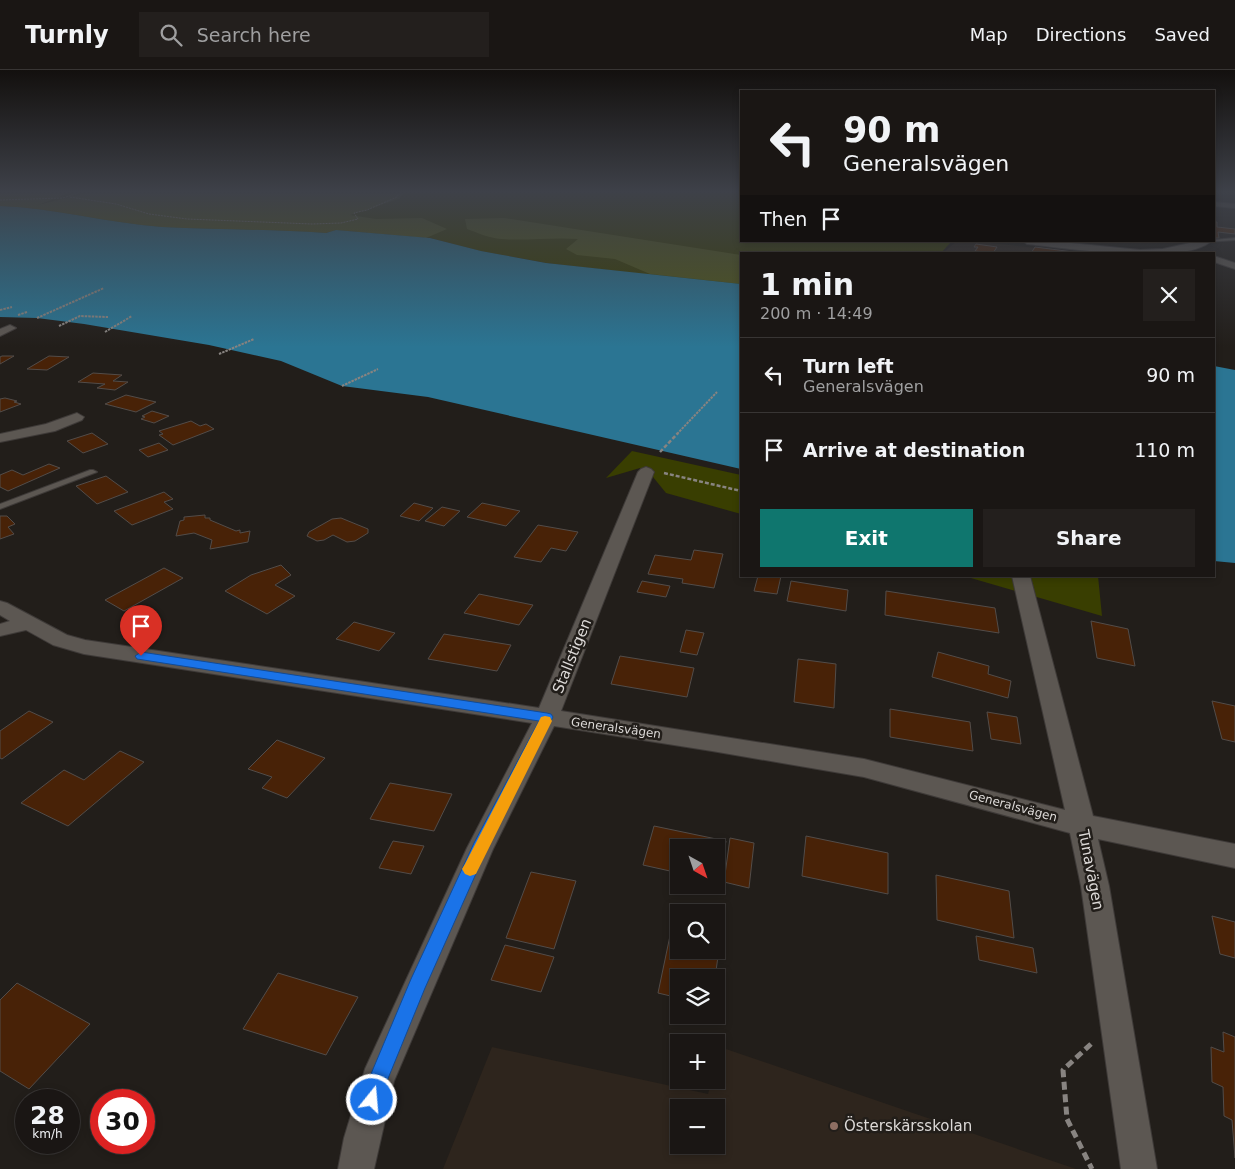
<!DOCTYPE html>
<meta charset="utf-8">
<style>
body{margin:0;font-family:"DejaVu Sans",sans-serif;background:#231f1d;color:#f1f3f6;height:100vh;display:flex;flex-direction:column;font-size:19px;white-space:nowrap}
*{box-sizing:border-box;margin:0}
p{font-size:16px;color:#9f9fa0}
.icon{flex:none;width:28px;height:28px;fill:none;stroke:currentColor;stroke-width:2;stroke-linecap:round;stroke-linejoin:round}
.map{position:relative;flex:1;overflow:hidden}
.details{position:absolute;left:740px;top:182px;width:475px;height:325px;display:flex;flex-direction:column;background:#1a1614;border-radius:0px;box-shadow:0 2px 8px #0003,0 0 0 1px #383534}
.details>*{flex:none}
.banner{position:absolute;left:740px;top:20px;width:475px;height:152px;border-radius:0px;box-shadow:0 2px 8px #0003,0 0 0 1px #383534;background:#1a1614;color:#f1f3f6;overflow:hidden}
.needle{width:32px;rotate:140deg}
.fabs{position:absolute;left:670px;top:769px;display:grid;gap:10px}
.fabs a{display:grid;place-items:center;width:55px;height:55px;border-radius:0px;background:#1a1614;box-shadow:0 2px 8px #0003,0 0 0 1px #383534;font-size:25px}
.speed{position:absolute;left:15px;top:1019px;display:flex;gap:10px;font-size:25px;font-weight:700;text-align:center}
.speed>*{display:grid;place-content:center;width:65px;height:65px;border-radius:50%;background:#1a1614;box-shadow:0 2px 8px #0003,0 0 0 1px #383534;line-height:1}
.speed small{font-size:12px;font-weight:400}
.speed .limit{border:8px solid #d22;background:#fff;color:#111}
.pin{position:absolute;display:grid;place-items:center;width:42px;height:42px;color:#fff;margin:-51px -21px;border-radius:50% 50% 50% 0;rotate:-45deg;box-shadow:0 0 5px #0007}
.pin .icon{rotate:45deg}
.me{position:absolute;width:55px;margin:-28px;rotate:17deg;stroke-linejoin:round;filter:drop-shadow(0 0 4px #0008)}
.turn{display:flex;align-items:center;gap:18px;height:105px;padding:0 20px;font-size:22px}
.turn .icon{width:65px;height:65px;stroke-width:2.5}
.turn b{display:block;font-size:35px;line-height:42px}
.then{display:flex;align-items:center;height:48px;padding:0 20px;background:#0003;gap:10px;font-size:19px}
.round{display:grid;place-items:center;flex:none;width:52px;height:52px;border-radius:0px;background:#231f1d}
.head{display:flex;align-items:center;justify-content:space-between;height:85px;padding:0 20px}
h1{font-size:30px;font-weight:800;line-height:38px}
.primary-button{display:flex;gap:10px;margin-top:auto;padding:10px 20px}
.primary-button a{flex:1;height:58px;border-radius:0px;background:#0f766e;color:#fff;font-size:20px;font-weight:800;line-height:58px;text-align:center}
.primary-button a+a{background:#231f1d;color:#f1f3f6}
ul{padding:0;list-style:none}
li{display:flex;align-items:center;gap:15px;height:75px;padding:0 20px;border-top:1px solid #383534}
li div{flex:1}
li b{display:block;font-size:19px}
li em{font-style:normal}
header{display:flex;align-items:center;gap:30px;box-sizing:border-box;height:70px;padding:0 25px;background:#1a1614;border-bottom:1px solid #383534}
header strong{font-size:24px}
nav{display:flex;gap:28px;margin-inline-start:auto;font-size:18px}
.search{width:350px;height:45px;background:#231f1d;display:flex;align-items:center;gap:12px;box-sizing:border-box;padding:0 18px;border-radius:0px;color:#9f9fa0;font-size:19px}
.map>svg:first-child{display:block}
</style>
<header>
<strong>Turnly</strong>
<div class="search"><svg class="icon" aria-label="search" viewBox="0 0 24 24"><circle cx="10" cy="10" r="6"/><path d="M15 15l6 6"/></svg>Search here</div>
<nav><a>Map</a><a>Directions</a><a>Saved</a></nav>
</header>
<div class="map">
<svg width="1235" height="1099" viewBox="0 0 1235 1099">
<rect width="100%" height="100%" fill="#221e1a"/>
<path fill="#2e251d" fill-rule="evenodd" d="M957,171H973L1092,184H960L944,182Z
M492,977L708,1024L712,1010H716V998L723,978L1076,1099H443ZM679,1038H716V1075H679Z"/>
<path fill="#393e01" d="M0,123H741V171H952L940,184H741V215L546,193L480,181L430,168L348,161L0,182Z
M632,381L741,405V444L666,423L653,407L640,398L606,408Z
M964,506H1098L1102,546Z"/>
<path fill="#515818" d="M0,123H69L38,135L87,123H404L399,129L350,145L376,149L422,148L447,159L426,168L336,160L326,163C271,159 217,160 162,157C108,153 55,138 0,136Z
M504,148L741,185V214L650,204L615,189L577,185L566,179L578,169C552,167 526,171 501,169C489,168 478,163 467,159L465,149Z"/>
<path fill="#2b7593" d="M0,136C54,138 108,153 162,157C217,160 271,159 326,163L336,160L430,168L481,181L546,193L741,214V399L428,327L342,316L281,291L209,275L84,254L37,248L0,247Z
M1214,296L1235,300V493L1214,491Z"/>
<path fill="#482207" stroke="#524c49" d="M1214,152H1217V157L1235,159V164L1218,162L1219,168H1214Z
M976,174L997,177L993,183L975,181L978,177H974Z
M1035,177L1089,184L1031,183Z
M2,286H14L0,294V287Z
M49,286L69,287L47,300L27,299Z
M93,303L122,305L113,311L128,312L115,320L97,318L105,314L78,312Z
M126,325L156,332L136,342L105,334Z
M5,328L17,331L14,332L21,334L0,342V329Z
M152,341L169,346L154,353L141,349L145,347L142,346Z
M191,351L200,356L206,354L214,359L173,375L159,365L163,364L159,361Z
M92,363L108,374L83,383L67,371Z
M159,373L168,380L148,387L139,380Z
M49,394L60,398L8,421L0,417V405L12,400L23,405Z
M106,406L128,422L97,434L76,416Z
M164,422L173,429L164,432L173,439L132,455L114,441Z
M414,433L433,438L419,451L400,446Z
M482,433L520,441L506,456L467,447Z
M442,437L460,441L444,456L425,451Z
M205,445V448H210V450L236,461L240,460V463L250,461L248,472L210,479L212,470L194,463L176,466L180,451L184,450V447Z
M0,446H7L15,454L8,457L14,464L0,469Z
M341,448L368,459V463L355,471L347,472L333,465L324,470L317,471L307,466L309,462L332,449Z
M538,455L578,462L566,481L551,478L541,492L514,487Z
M694,480L723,484L714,518L682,513L683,509L648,504L655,485L691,490Z
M281,495L291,505L275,515L295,526L267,544L225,521L251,505Z
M164,498L183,508L124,541L105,530Z
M758,506H781L777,524L754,521Z
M642,511L670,516L666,527L637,522Z
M791,511L848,520L846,541L787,531Z
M886,521L995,538L999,563L885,545Z
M479,524L533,535L519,555L464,543Z
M1091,551L1128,559L1135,596L1097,588Z
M354,552L395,563L379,581L336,569Z
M686,560L704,563L697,585L680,582Z
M444,564L511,575L497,601L428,589Z
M938,582L989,596L988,604L1011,611L1008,628L932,607Z
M620,586L694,598L687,627L611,614Z
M798,589L836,594L834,638L794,632Z
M1212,631L1235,636V672L1222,669Z
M890,639L970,652L973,681L890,667Z
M29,641L53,652L2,689L0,688V661Z
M987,642L1017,647L1021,674L991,669Z
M277,670L325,688L287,728L262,718L272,707L248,699Z
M120,681L144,692L68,756L21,733L64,700L84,710Z
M390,713L452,724L434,761L370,749Z
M654,756L726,771L718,812L716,811V778H679V803L643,795Z
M806,766L888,783V824L802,806Z
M730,768L754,773L749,818L724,812Z
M393,771L424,776L411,804L379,798Z
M531,802L576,811L554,879L506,868Z
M936,805L1009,821L1014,868L937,850Z
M1212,846L1235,852V888L1220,884Z
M671,861L679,863V880H716V871L720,872L715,908H679V928L658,923Z
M976,866L1033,878L1037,903L979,890Z
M505,875L554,887L541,922L491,910Z
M278,903L358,927L326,985L243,959Z
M17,913L90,954L29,1019L0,1001V930Z
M1223,962L1235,967V1088L1232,1050L1224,1046L1223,1017L1212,1012L1211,977L1224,982Z"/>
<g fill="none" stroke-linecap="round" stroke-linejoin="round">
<defs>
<path id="service" d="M1235,168V170L1204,172L1202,171Z
M90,400H93L97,402L0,439V434Z"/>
<path id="minor" d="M1214,132L1235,134V138L1214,136Z
M1023,171H1050L1140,180L1163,179L1199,171L1210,172C1180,196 1066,178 1027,174Z
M1214,186L1235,193V199L1214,192Z
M10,255L16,258L0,266V259Z
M77,343L84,347L82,350L55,361L0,372V364L46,354Z
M646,397L651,399L654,402L561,641L864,689L1065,740L1012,506H1030L1093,746L1235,774V798L1098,769L1109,816L1157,1099H1121L1081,816L1070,763L864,707L712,681L554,656L493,779L394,1011L374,1099H338L344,1068L365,999L467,778L532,653L84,584L53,575L26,560L0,566V554L10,551L0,545V531L7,533L67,565L85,570L539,638L638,402L641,399Z"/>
</defs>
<use href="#service" stroke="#3e3a38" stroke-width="2"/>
<use href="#minor" stroke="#3e3a38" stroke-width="2"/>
<path stroke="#888481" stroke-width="1" stroke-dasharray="2 1" stroke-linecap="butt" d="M70,127L116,134L149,144L187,149L312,154L341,153L358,149L354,143L367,140L397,127L399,123
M0,130L63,128L78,123"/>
<path stroke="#888481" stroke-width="2" stroke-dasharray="2.5 1" stroke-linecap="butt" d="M0,240L12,237
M18,245L27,242
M37,248L104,218
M59,256L80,246L108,247
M105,262L132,246
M219,284L254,269
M342,316L378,299
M677,364L717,322"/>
<path stroke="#888481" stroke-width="2.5" stroke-dasharray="4 2" stroke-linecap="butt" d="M660,382L678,363
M664,403L741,421"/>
<path stroke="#888481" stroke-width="5" stroke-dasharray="8 4.5" stroke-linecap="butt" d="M1091,974L1063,1000L1067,1049L1092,1099"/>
<use href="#service" fill="#5c5752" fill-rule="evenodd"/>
<use href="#minor" fill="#5c5752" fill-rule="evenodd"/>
</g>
<linearGradient id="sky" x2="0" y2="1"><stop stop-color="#13100e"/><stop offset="0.44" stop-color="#3e4149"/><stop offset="1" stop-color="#3e4149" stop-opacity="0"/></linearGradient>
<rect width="1235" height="277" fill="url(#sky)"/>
<path fill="#1a73e8" stroke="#114b97" d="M141,582L547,643L551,644L553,647L487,779L425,918L387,1011L379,1037L372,1040L365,1037L362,1030L368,1011L411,909L474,773L539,651L137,589L135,586Z"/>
<path fill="#f59e0b" d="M545,646L550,647L552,651L476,804L470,806L465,804L462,799L465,794L539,651L541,647Z"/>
<circle fill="#8d6e63" stroke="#221e1a" stroke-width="2" cx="834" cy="1056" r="5"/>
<g text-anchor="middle" stroke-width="5" stroke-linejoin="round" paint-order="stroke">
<g font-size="12" fill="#dddad8" stroke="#221e1a">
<text transform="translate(616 658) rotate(8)" y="4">Generalsvägen</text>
<text transform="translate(1013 736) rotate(15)" y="4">Generalsvägen</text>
</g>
<g font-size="15" fill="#dddad8" stroke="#221e1a">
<text transform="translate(572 586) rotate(-68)" y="5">Stallstigen</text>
<text transform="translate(1091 800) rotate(79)" y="5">Tunavägen</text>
</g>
<g font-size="15" fill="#dddad8" stroke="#221e1a" text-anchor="start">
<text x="844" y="1061">Österskärsskolan</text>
</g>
</g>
</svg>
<div class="fabs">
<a><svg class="needle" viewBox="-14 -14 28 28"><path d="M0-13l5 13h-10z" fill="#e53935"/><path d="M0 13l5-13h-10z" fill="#9f9fa0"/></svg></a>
<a><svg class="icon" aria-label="search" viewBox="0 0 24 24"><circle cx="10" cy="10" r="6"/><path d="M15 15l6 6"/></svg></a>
<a><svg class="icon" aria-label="layers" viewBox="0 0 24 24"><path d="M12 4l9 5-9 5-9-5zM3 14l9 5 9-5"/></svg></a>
<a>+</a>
<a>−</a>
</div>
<div class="speed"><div>28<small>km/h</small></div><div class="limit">30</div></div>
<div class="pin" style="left:141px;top:586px;background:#d93025"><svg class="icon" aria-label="arrive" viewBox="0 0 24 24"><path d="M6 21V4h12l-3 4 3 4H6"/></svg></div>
<svg class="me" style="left:372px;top:1030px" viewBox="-20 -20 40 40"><circle r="17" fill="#1a73e8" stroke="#fff" stroke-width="3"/><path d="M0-11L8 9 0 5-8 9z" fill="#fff"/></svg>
<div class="banner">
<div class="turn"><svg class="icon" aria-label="left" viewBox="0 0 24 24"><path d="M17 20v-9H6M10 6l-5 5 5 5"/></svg><div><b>90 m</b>Generalsvägen</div></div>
<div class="then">Then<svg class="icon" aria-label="arrive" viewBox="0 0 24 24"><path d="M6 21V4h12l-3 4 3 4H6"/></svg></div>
</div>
<section class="details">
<div class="head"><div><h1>1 min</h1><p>200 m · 14:49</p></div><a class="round"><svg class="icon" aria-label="close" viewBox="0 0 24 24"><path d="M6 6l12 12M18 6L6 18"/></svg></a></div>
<ul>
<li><svg class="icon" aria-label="left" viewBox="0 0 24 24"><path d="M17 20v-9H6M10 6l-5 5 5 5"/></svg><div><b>Turn left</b><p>Generalsvägen</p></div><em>90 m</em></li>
<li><svg class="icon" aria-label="arrive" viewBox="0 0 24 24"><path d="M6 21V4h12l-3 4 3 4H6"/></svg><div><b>Arrive at destination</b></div><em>110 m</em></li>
</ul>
<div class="primary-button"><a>Exit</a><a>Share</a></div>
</section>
</div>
